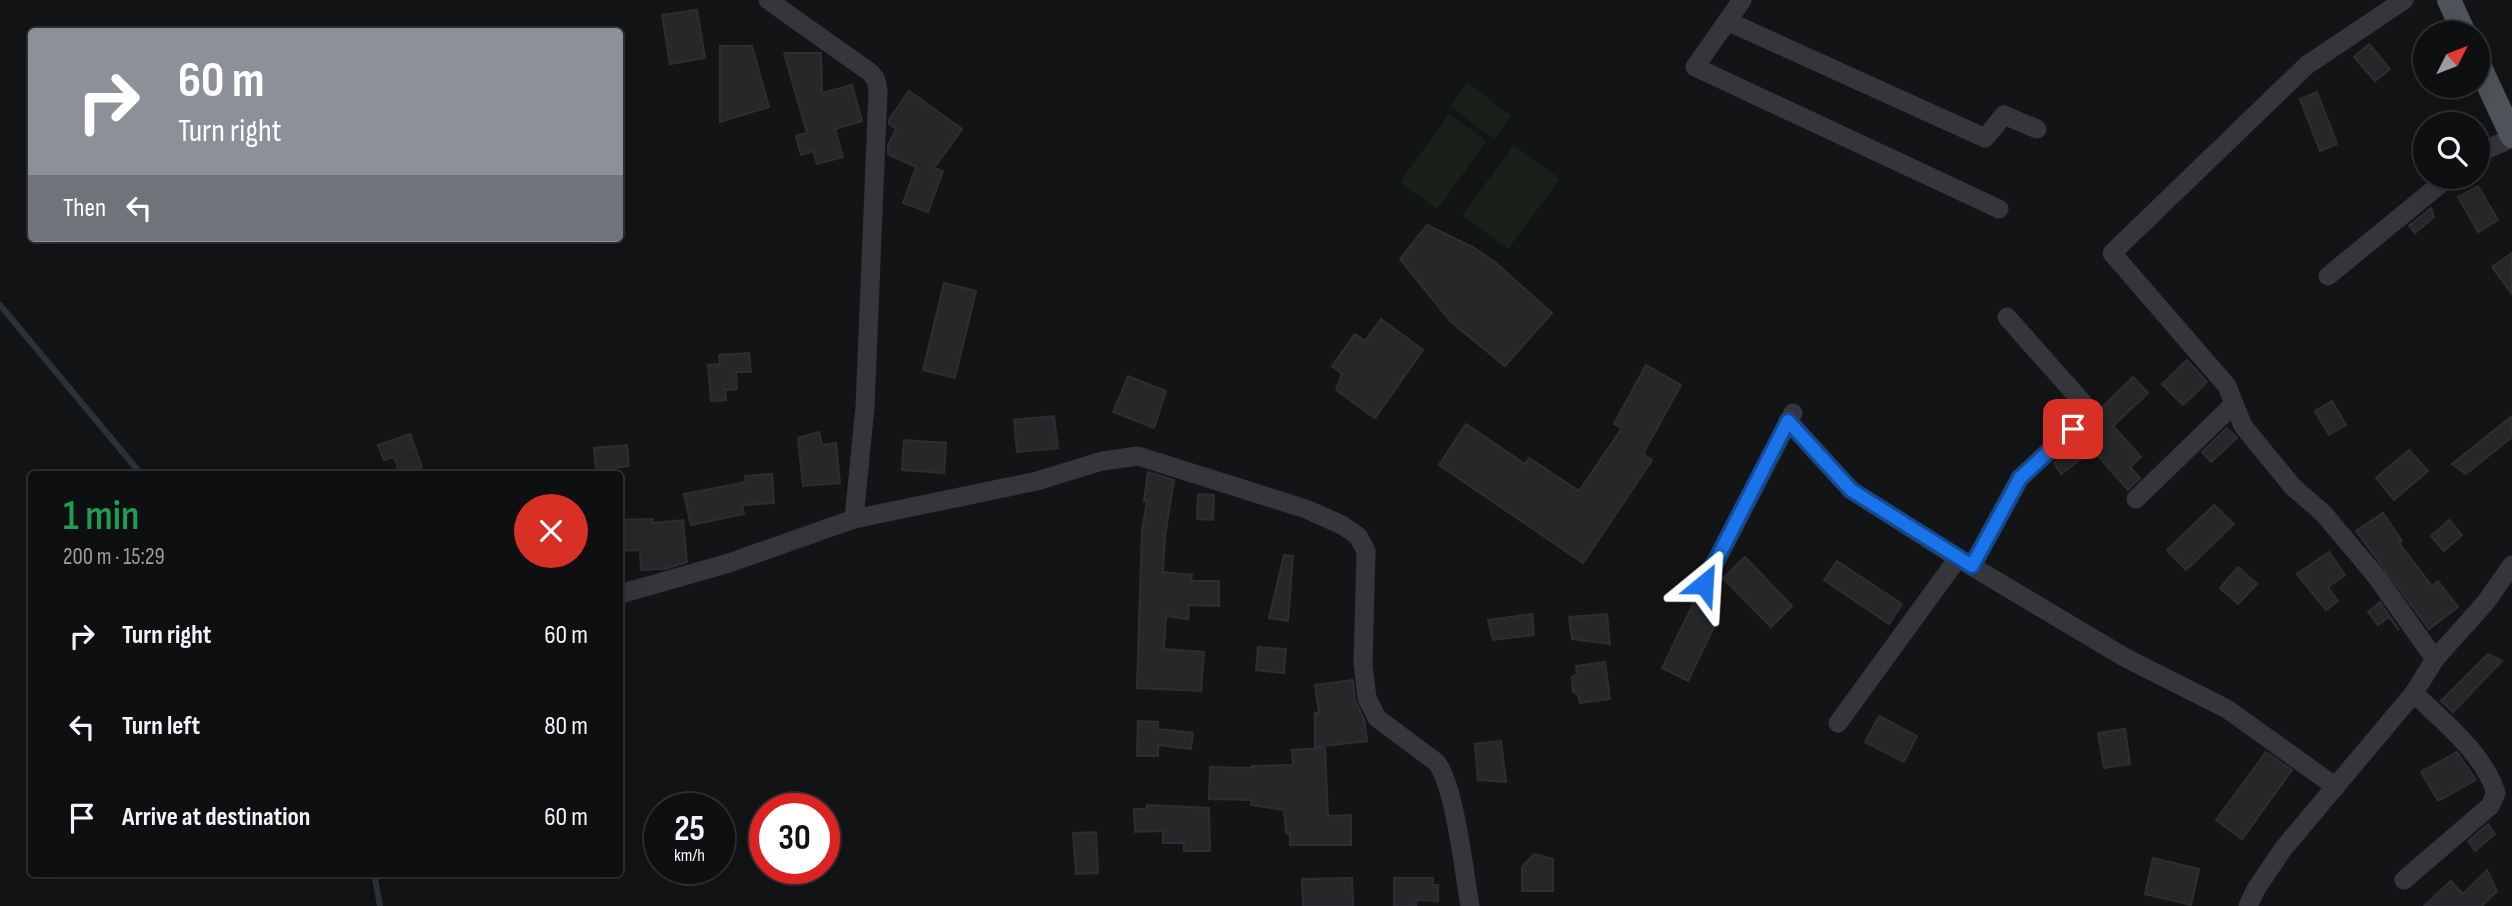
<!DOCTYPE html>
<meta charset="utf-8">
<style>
body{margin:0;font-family:"Sofia Sans Condensed",sans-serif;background:#1c1d1e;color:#f1f3f6;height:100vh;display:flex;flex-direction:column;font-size:26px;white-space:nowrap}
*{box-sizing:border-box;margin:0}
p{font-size:23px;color:#9b9c9f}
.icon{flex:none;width:38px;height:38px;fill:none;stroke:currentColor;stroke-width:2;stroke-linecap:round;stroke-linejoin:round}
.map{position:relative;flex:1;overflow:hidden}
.side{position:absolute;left:28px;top:471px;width:595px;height:406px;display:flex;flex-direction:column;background:#0e0f10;border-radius:7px;box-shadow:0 7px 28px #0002,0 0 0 2px #2e2f30}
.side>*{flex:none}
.hud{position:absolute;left:28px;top:28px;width:595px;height:214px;border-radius:7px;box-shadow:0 7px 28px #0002,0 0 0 2px #2e2f30;background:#8c9099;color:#fff;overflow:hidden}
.needle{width:46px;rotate:48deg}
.fabs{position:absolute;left:2413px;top:21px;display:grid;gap:14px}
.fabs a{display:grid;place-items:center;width:77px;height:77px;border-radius:50%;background:#0e0f10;box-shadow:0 7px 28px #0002,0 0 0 2px #2e2f30;font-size:35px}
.speed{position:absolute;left:644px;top:793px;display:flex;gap:14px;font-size:35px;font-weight:700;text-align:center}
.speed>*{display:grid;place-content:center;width:91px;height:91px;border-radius:50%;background:#0e0f10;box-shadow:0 7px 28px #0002,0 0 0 2px #2e2f30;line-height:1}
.speed small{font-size:18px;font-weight:400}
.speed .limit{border:10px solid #d22;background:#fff;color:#111}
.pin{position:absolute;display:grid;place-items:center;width:60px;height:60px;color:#fff;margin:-30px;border-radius:14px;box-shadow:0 4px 10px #0006}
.me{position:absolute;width:77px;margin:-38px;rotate:27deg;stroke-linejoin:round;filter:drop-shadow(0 0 5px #0008)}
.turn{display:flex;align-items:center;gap:24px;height:147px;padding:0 35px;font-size:32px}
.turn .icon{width:91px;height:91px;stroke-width:2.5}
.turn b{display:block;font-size:49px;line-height:60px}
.then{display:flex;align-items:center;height:66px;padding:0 35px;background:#0003;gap:14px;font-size:26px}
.round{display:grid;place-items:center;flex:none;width:74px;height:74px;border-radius:37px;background:#1c1d1e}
.overview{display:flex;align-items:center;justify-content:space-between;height:119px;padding:0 35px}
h1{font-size:42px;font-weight:600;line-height:52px;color:#1e9e55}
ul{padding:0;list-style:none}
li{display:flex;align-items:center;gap:21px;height:91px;padding:0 35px}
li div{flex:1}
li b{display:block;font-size:26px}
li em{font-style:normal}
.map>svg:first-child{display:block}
</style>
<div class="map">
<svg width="2512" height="906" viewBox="0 0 2512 906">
<rect width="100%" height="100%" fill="#131415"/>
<path fill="#19201a" d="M1467,82L1511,116L1494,139L1450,106Z
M1449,114L1487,141L1437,209L1400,182Z
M1514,145L1560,179L1508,249L1462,215Z"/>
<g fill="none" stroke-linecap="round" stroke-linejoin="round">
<path stroke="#29343a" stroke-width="6" d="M0,305L141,474
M374,873L380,906"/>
</g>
<path fill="#262729" stroke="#2d2e31" stroke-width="2" d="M697,10L705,58L670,64L662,15Z
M2369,44L2390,69L2375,81L2354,57Z
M720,46H752L769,107L720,122Z
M784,53H821L822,93L852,85L862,121L835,129L843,157L817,164L813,151L801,155L796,136L807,133Z
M909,91L962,129L934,168L943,171L928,212L903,203L916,167L888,154V146L896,129L889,124V120Z
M2317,92L2337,144L2320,151L2300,99Z
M2478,186L2498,220L2478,232L2458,197Z
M2431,208L2434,217L2415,233L2409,226Z
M1427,225L1473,247L1496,263L1552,313L1505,366L1451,322L1400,259Z
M2512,253V294L2492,267Z
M944,283L976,291L955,378L923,370Z
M1381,319L1423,350L1375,418L1336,390L1342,374L1332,366L1355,334L1365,341Z
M749,353L751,372H736L737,389L725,390L726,400L711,401L708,365L720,364L719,355Z
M2187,360L2207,382L2183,405L2162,384Z
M1646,365L1681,385L1643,454L1652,460L1583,563L1439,465L1466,424L1525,464L1529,458L1579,491L1622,428L1614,424Z
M1128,376L1166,391L1154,428L1113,412Z
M2133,377L2148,393L2113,426L2141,457L2130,467L2140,478L2128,490L2093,450L2061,474L2054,463L2096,429L2093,427L2103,415L2102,407Z
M2332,401L2346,425L2329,435L2315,411Z
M1054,416L1058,448L1017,452L1014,420Z
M2512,416V437L2466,474L2452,464Z
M2227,428L2237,438L2211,462L2202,452Z
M819,432L822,445L836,443L840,483L803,486L798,438Z
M410,434L422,467L400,474L394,457L384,460L378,445Z
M904,440L946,443L944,473L902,470Z
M627,445L629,466L596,470L594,448Z
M2409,450L2428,471L2394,500L2376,478Z
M1148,472L1174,480L1165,536L1163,572L1192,575L1191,581H1219V606L1189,605L1188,619L1166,616L1164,649L1204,652L1201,691L1137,688L1142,531L1147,501H1144Z
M772,474L774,503L742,505L744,514L691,525L684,494L746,482L745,476Z
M1198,494L1214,495L1213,520L1197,519Z
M2214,505L2234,524L2186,570L2167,550Z
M2383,513L2402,541L2399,543L2432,586L2438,581L2458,607L2429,629L2356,531Z
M653,519V523L683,520L687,562L665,569L641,570L640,550L620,551V520Z
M2449,520L2462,535L2444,551L2431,536Z
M2329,552L2345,575L2328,587L2338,601L2326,610L2297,574Z
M1284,555L1293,556L1288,621L1269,618Z
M1745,557L1792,606L1771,627L1723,578Z
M1837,561L1902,604L1889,624L1824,580Z
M2238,567L2257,584L2238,604L2220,588Z
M1697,596L1719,617L1688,681L1662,668Z
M2380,602L2399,630L2389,617L2378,625L2368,612Z
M1532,614L1534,635L1493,640L1488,620Z
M1607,614L1610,644L1572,639L1569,617Z
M1258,647L1286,649L1284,673L1256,670Z
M2488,654L2502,661L2453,712L2441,701Z
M1605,662L1610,699L1580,703L1578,694L1573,692L1572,677L1577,674L1576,666Z
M1353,680L1355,700L1364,719L1367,741L1315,747V713H1319L1315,685Z
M1879,716L1917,736L1904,762L1865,742Z
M1138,721L1158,722V729L1193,733L1191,749L1158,745V756H1137Z
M2125,729L2130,764L2104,768L2098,733Z
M1501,741L1506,782L1478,780L1475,744Z
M1325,748L1328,816L1351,815V845H1290V833H1286L1284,810L1251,805V800L1209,799L1210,767L1252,768V766L1293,765L1292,750Z
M2266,752L2292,770L2242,839L2216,820Z
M2457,752L2476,780L2438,801L2421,772Z
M1147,805L1209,808L1210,851H1184V843H1163V831L1135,832L1134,809H1146Z
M2488,824L2495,834L2475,851L2468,841Z
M1096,832L1098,873L1076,874L1073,833Z
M1534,854L1553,859V891H1522V867Z
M2153,858L2199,869L2191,905L2145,894Z
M2487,870L2497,891L2482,906H2424L2451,881L2463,894Z
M1352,878L1353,906H1303L1302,879Z
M1394,878H1433V885H1438V901L1416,900V906H1394Z"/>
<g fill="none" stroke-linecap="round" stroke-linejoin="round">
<path stroke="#34363b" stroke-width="19" d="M768,0L871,73L876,80L878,91L865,407L854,519
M1742,0L1695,67L1999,209
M2404,0L2307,65L2112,253L2227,386L2243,426L2293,487L2323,513L2376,576L2435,659
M1727,21L1985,138L2004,115L2037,129
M2478,153L2512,138
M2328,276L2449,177
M1788,421L1851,490L1958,558L2124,657L2227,709L2336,787
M2136,499L2234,404
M1972,566L2020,478L2091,412L2007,317
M1704,584L1793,413
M620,594L729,563L854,519L1037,481L1102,461L1138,456L1306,509L1342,525L1358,536L1366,551L1363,664L1367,698L1377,718L1436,762C1455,785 1464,873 1470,906
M1838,723L1958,558
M2404,880L2490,806L2496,793C2483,752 2443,722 2414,693
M2248,906L2256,889L2283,849L2414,693L2435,659L2486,602L2512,565"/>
<path stroke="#50535a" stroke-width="24" d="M2449,0L2464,33
M2478,63L2512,136"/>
</g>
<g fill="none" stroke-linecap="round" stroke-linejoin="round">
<defs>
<path id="route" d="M1704,584L1788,421L1851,490L1972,566L2020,478L2073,429"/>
</defs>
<use href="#route" stroke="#114b97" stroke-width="18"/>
<use href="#route" stroke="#1a73e8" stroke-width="12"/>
</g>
</svg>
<div class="fabs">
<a><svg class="needle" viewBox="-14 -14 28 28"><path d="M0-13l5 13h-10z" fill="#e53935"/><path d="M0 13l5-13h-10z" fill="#9b9c9f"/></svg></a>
<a><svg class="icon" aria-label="search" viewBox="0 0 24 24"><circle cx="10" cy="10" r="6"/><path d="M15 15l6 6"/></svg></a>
</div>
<div class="speed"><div>25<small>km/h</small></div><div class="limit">30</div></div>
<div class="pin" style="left:2073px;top:429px;background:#d93025"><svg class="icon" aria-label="arrive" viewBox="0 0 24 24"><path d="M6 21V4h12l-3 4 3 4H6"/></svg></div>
<svg class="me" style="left:1704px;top:584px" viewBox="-20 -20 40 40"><path d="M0-17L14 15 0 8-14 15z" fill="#1a73e8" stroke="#fff" stroke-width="4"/></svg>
<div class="hud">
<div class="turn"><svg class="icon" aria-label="right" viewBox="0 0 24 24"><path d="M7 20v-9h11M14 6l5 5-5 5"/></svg><div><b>60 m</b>Turn right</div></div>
<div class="then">Then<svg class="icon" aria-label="left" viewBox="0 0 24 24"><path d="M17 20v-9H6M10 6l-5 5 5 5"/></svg></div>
</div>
<section class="side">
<div class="overview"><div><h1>1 min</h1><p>200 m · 15:29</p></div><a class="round" style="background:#d93025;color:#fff"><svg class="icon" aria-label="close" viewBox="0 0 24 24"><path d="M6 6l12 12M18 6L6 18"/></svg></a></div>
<ul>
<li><svg class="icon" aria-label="right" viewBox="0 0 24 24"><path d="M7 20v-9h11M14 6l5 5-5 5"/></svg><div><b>Turn right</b></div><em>60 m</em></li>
<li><svg class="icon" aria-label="left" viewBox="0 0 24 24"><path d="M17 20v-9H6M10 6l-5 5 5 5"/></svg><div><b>Turn left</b></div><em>80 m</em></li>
<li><svg class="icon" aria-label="arrive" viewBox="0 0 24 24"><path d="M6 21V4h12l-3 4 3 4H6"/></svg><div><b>Arrive at destination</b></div><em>60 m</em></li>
</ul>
</section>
</div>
